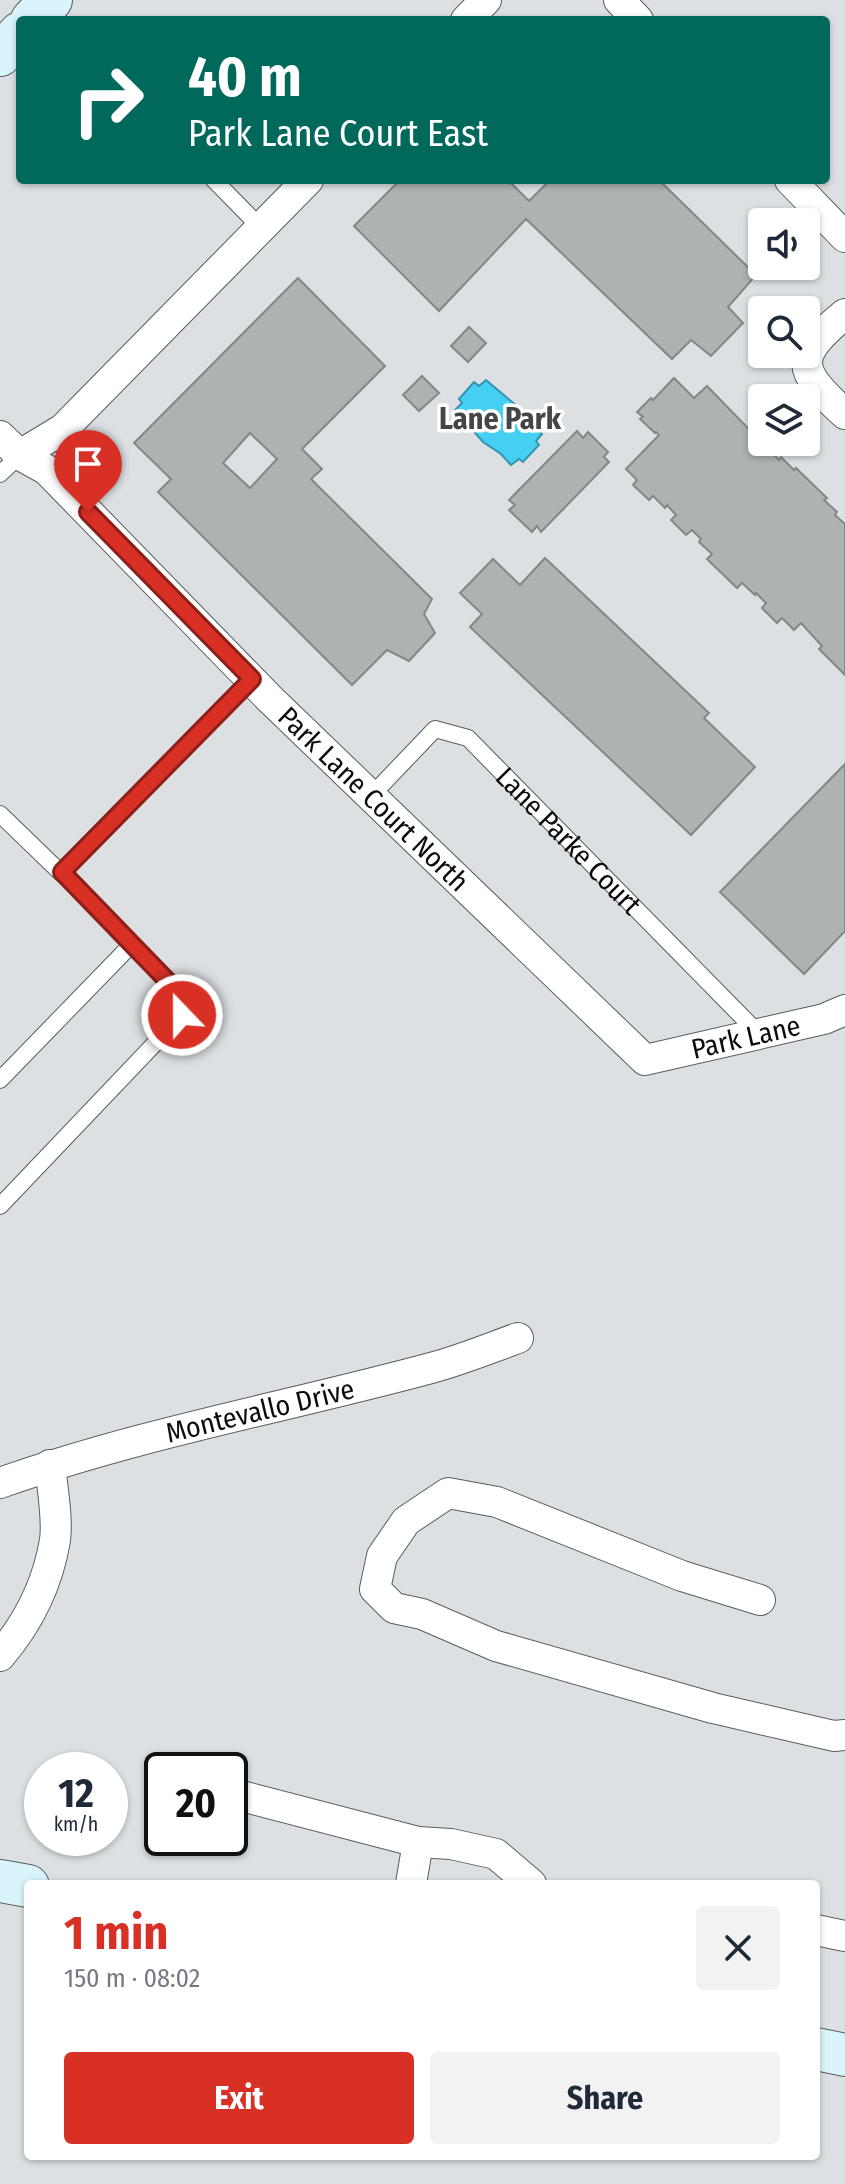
<!DOCTYPE html>
<meta charset="utf-8">
<style>
body{margin:0;font-family:"Fira Sans Condensed",sans-serif;background:#f2f2f3;color:#1f2937;height:100vh;display:flex;flex-direction:column;font-size:30px;white-space:nowrap}
*{box-sizing:border-box;margin:0}
p{font-size:26px;color:#747a83}
.icon{flex:none;width:44px;height:44px;fill:none;stroke:currentColor;stroke-width:2;stroke-linecap:round;stroke-linejoin:round}
.map{position:relative;flex:1;overflow:hidden}
.panel{position:absolute;left:24px;top:1880px;width:796px;height:280px;display:flex;flex-direction:column;background:#fff;border-radius:8px;box-shadow:0 2px 6px #0004}
.panel>*{flex:none}
.banner{position:absolute;left:16px;top:16px;width:814px;height:168px;border-radius:8px;box-shadow:0 2px 6px #0004;background:#00695c;color:#fff;overflow:hidden}
.fabs{position:absolute;left:748px;top:208px;display:grid;gap:16px}
.fabs a{display:grid;place-items:center;width:72px;height:72px;border-radius:8px;background:#fff;box-shadow:0 2px 6px #0004;font-size:40px}
.speed{position:absolute;left:24px;top:1752px;display:flex;gap:16px;font-size:40px;font-weight:700;text-align:center}
.speed>*{display:grid;place-content:center;width:104px;height:104px;border-radius:50%;background:#fff;box-shadow:0 2px 6px #0004;line-height:1}
.speed small{font-size:20px;font-weight:400}
.speed .limit{border:4px solid #111;border-radius:12px;background:#fff;color:#111}
.pin{position:absolute;display:grid;place-items:center;width:68px;height:68px;color:#fff;margin:-82px -34px;border-radius:50% 50% 50% 0;rotate:-45deg;box-shadow:0 0 8px #0007}
.pin .icon{rotate:45deg}
.me{position:absolute;width:88px;margin:-44px;rotate:338deg;stroke-linejoin:round;filter:drop-shadow(0 0 6px #0008)}
.turn{display:flex;align-items:center;gap:28px;height:168px;padding:0 40px;font-size:36px}
.turn .icon{width:104px;height:104px;stroke-width:2.5}
.turn b{display:block;font-size:56px;line-height:68px}
.round{display:grid;place-items:center;flex:none;width:84px;height:84px;border-radius:8px;background:#f2f2f3}
.headline{display:flex;align-items:center;justify-content:space-between;height:136px;padding:0 40px}
h1{font-size:48px;font-weight:700;line-height:60px;color:#d93025}
.primary-button{display:flex;gap:16px;margin-top:auto;padding:16px 40px}
.primary-button a{flex:1;height:92px;border-radius:8px;background:#d93025;color:#fff;font-size:32px;font-weight:700;line-height:92px;text-align:center}
.primary-button a+a{background:#f2f2f3;color:#1f2937}
.map>svg:first-child{display:block}
</style>
<div class="map">
<svg width="845" height="2184" viewBox="0 0 845 2184">
<rect width="100%" height="100%" fill="#dce0e2"/>
<path fill="#44cff3" stroke="#3394ae" stroke-width="2" d="M486,380L518,407L529,422L542,434L536,441L539,445L523,462L519,459L511,465L501,454L483,442L455,410L462,403L459,399L474,382L479,386Z"/>
<path fill="#aeb2b3" stroke="#828788" stroke-width="2" fill-rule="evenodd" d="M400,180H508L529,201L550,180H659L756,275L728,307L743,323L711,356L691,340L672,359L526,219L439,311L354,226Z
M298,278L385,366L302,449L322,469L311,479L432,599L424,614L435,633L409,661L387,650L352,685L158,492L171,479L134,443ZM250,433L277,459L250,488L223,463Z
M469,327L486,343L468,362L451,346Z
M422,376L439,393L419,411L403,395Z
M674,378L694,398L707,386L779,460L781,457L794,470L796,468L827,498L824,500L837,512L835,515L845,524V675L819,649L822,646L801,623L794,630L782,618L777,623L762,608L766,603L756,593L755,595L742,583L737,588L707,559L712,554L699,542L701,539L692,530L686,535L671,520L676,515L667,505L665,508L653,496L649,500L633,485L637,480L626,469L659,435L656,432L655,433L640,419L643,417L637,412L651,398L653,400Z
M577,431L583,438L588,432L608,452L604,457L609,462L541,532L537,526L532,532L509,510L515,505L509,500Z
M545,558L709,713L704,718L755,767L691,835L470,627L482,614L460,593L493,559L520,585Z
M845,764V931L804,974L720,892Z"/>
<g fill="none" stroke-linecap="round" stroke-linejoin="round">
<defs>
<g id="lane">
<path d="M214,180L261,228"/>
<path d="M0,474L20,455"/>
<path id="s1" d="M370,797L435,729L468,738L759,1034"/>
<path d="M0,814L61,873L62,872L184,998L182,1015L0,1206"/>
<path d="M62,872L252,679"/>
<path d="M0,1080L132,944"/>
</g>
<g id="street">
<path d="M619,0L638,20"/>
<path d="M466,20L486,0"/>
<path d="M790,180L845,237"/>
<path d="M845,314C792,357 797,370 845,414"/>
<path id="s2" d="M0,436L20,455L47,470L269,698L645,1060L824,1019L845,1010"/>
<path d="M20,455L63,429L308,180"/>
<path id="s3" d="M0,1483C141,1433 287,1407 431,1368C461,1360 490,1348 518,1338"/>
<path d="M760,1600L682,1576L497,1502L448,1493L406,1521L382,1556L375,1589L394,1608L422,1614L496,1646L713,1708L834,1736L845,1735"/>
<path d="M0,1656C28,1623 48,1583 55,1540C58,1519 52,1486 50,1465"/>
<path d="M230,1793L418,1842L411,1884"/>
<path d="M418,1842L451,1844L496,1854L531,1884"/>
<path d="M816,1930L845,1936"/>
</g>
<path id="secondary" d="M32,20L51,0
M0,55L20,33
M0,1881L28,1886
M816,2049L845,2055"/>
</defs>
<use href="#lane" stroke="#595d5e" stroke-width="18"/>
<use href="#street" stroke="#595d5e" stroke-width="32"/>
<use href="#secondary" stroke="#595d5e" stroke-width="44"/>
<use href="#lane" stroke="#fff" stroke-width="16"/>
<use href="#street" stroke="#fff" stroke-width="30"/>
<use href="#secondary" stroke="#daf4fc" stroke-width="42"/>
</g>
<g fill="none" stroke-linecap="round" stroke-linejoin="round">
<defs>
<path id="route" d="M88,512L252,679L62,872L184,998L182,1015"/>
</defs>
<use href="#route" stroke="#8d1f18" stroke-width="20"/>
<use href="#route" stroke="#d93025" stroke-width="14"/>
</g>
<g text-anchor="middle" stroke-width="7" stroke-linejoin="round" paint-order="stroke">
<g font-size="28" fill="#0b0c0d" stroke="#fff">
<text dy="10" stroke="none"><textPath href="#s2" startOffset="522">Park Lane Court North</textPath></text>
<text dy="10" stroke="none"><textPath href="#s1" startOffset="272">Lane Parke Court</textPath></text>
<text dy="10" stroke="none"><textPath href="#s2" startOffset="1002">Park Lane</textPath></text>
<text dy="10" stroke="none"><textPath href="#s3" startOffset="270">Montevallo Drive</textPath></text>
</g>
<g font-size="30" font-weight="bold" fill="#434647" stroke="#fff">
<text x="500" y="429">Lane Park</text>
</g>
</g>
</svg>
<div class="fabs">
<a><svg class="icon" aria-label="sound" viewBox="0 0 24 24"><path d="M4 9h4l5-4v14l-5-4H4zM17 9q2 3 0 6"/></svg></a>
<a><svg class="icon" aria-label="search" viewBox="0 0 24 24"><circle cx="10" cy="10" r="6"/><path d="M15 15l6 6"/></svg></a>
<a><svg class="icon" aria-label="layers" viewBox="0 0 24 24"><path d="M12 4l9 5-9 5-9-5zM3 14l9 5 9-5"/></svg></a>
</div>
<div class="speed"><div>12<small>km/h</small></div><div class="limit">20</div></div>
<div class="pin" style="left:88px;top:512px;background:#d93025"><svg class="icon" aria-label="arrive" viewBox="0 0 24 24"><path d="M6 21V4h12l-3 4 3 4H6"/></svg></div>
<svg class="me" style="left:182px;top:1015px" viewBox="-20 -20 40 40"><circle r="17" fill="#d93025" stroke="#fff" stroke-width="3"/><path d="M0-11L8 9 0 5-8 9z" fill="#fff"/></svg>
<div class="banner">
<div class="turn"><svg class="icon" aria-label="right" viewBox="0 0 24 24"><path d="M7 20v-9h11M14 6l5 5-5 5"/></svg><div><b>40 m</b>Park Lane Court East</div></div>
</div>
<section class="panel">
<div class="headline"><div><h1>1 min</h1><p>150 m · 08:02</p></div><a class="round"><svg class="icon" aria-label="close" viewBox="0 0 24 24"><path d="M6 6l12 12M18 6L6 18"/></svg></a></div>
<div class="primary-button"><a>Exit</a><a>Share</a></div>
</section>
</div>
